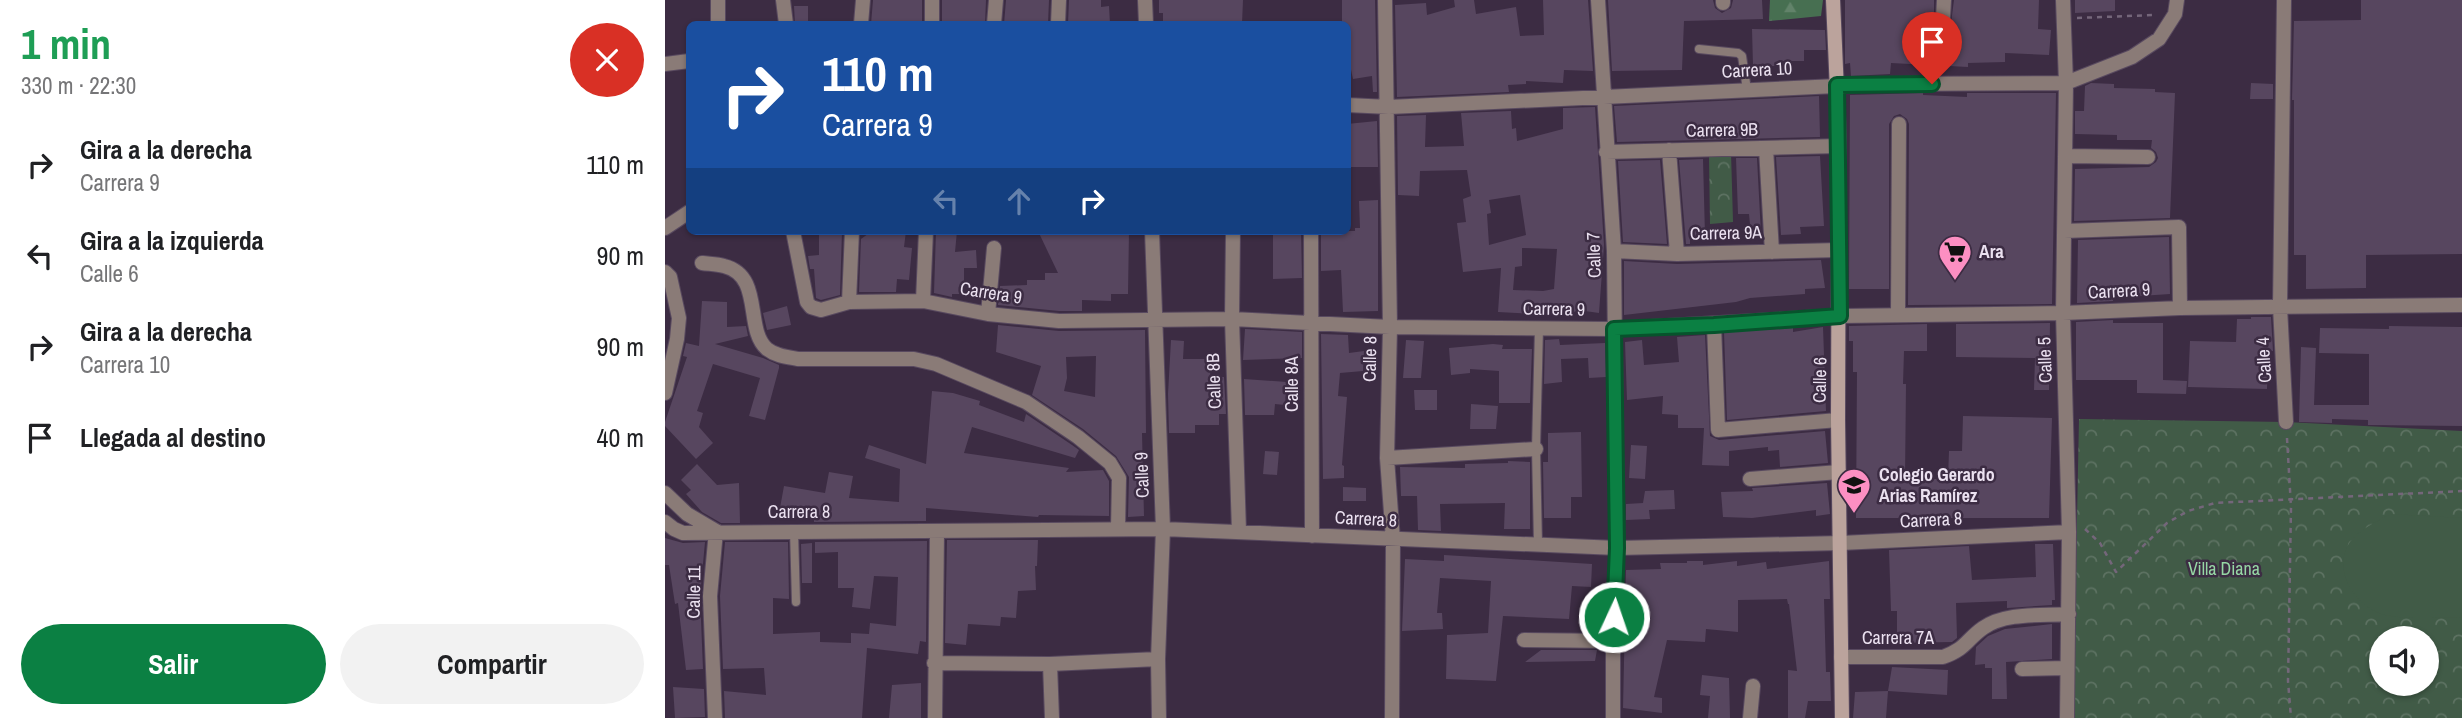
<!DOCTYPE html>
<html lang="es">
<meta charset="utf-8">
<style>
body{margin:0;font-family:"Archivo Narrow",sans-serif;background:#f2f2f2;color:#202124;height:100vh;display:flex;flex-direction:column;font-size:26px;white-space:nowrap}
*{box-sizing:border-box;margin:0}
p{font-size:23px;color:#757577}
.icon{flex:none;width:38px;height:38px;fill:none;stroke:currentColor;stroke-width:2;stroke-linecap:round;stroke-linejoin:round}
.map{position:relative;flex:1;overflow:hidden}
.side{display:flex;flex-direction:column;background:#fff;width:665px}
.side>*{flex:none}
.top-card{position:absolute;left:21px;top:21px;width:665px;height:214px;border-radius:10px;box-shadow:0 2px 5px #0004;background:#1a4fa0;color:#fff;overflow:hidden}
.buttons{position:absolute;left:1704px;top:626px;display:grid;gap:14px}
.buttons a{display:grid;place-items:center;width:70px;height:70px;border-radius:50%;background:#fff;box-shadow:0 2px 5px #0004;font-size:35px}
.pin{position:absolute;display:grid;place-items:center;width:60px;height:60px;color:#fff;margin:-72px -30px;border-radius:50% 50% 50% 0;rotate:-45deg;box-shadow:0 0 7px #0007}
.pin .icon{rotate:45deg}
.me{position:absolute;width:77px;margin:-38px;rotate:3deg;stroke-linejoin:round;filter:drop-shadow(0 0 5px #0008)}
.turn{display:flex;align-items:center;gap:24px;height:147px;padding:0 21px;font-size:32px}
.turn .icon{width:91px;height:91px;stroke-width:2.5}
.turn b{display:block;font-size:49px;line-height:60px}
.lanes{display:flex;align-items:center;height:66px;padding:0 21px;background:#0003;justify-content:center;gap:35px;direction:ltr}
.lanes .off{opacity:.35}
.round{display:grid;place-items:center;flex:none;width:74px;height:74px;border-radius:37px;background:#f2f2f2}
.headline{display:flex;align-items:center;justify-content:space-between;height:119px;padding:0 21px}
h1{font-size:42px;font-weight:700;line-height:52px;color:#1e9e55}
.cta{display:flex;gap:14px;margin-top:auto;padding:14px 21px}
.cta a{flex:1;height:80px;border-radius:42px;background:#0b8043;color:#fff;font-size:28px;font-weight:700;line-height:80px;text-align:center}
.cta a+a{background:#f2f2f2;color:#202124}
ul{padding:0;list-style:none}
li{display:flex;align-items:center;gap:21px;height:91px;padding:0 21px}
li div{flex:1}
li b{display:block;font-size:26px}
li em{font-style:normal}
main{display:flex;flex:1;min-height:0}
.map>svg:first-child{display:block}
</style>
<main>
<section class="side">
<div class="headline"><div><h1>1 min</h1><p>330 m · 22:30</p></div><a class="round" style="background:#d93025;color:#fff"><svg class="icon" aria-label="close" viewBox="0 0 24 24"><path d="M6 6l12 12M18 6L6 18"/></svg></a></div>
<ul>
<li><svg class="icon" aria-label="right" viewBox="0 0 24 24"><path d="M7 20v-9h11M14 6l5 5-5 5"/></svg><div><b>Gira a la derecha</b><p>Carrera 9</p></div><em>110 m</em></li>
<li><svg class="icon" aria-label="left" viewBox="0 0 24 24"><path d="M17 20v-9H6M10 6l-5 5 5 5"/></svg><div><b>Gira a la izquierda</b><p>Calle 6</p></div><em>90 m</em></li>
<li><svg class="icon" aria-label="right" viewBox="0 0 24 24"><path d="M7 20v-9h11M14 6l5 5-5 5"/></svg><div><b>Gira a la derecha</b><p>Carrera 10</p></div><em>90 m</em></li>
<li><svg class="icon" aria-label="arrive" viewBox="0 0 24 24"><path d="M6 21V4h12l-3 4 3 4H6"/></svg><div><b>Llegada al destino</b></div><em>40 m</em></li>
</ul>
<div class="cta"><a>Salir</a><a>Compartir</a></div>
</section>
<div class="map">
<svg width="1797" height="718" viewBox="0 0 1797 718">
<defs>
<pattern id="forest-firs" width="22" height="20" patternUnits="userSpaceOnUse" patternTransform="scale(1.75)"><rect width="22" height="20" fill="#476f51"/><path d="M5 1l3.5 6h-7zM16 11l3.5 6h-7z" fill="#62836a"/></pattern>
<pattern id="park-crowns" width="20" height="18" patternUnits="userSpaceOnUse" patternTransform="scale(1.75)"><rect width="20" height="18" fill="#415b47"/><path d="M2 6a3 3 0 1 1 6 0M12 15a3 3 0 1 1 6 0" fill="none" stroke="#5d7262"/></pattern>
</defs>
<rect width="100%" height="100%" fill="#3c2c43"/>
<path fill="url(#forest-firs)" d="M1105,0H1158L1156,16L1104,21Z"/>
<path fill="url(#park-crowns)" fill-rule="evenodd" d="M1066,153L1068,222L1045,224L1044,155Z
M1414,419L1621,422L1797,431V718H1408ZM1717,639H1762V684H1717Z"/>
<path fill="#415b47" d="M1725,514L1797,518V618C1774,617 1743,620 1720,615C1691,608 1666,570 1685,542C1695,529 1711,522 1725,514Z"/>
<path fill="#57465f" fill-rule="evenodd" d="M208,0H257V24H206Z
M277,0H321L320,24H277Z
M341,0H384L383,24H339Z
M404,0H436V7L444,6L445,24H403Z
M494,0H578L577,24H498V13H494Z
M677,0H710L712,92H708L707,76L688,79L682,51V24H677Z
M789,0H809L811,14L851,7L855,36L879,35L878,0H923L928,71L899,70L898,83L861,81V84L843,85L844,92L732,97L730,5L761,3L762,15L790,7Z
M943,0H1048L1050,8L1057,13L1066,8L1068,0H1097L1098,19L1019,21L1017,70L947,71Z
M1180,0H1269V22L1278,28L1286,23L1289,0H1374L1373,29L1386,30L1384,55L1340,53V62L1303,63V67L1226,63L1225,74L1186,76L1185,63L1180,64Z
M1410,0H1450V11L1410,13Z
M1696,0H1797V254L1701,255V288L1641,289V255H1629V100H1627L1629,21L1696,20Z
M129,6H143V24H130Z
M1087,29L1160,30L1161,50H1139V61H1118L1119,66H1088Z
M1426,83L1449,84V88L1490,89V92L1510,93L1505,218L1409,221L1410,169L1484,167L1491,162L1493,158L1491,152L1486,148L1487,140H1452V135L1410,134V111H1419L1420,86Z
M1586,83L1608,84V99H1585Z
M1258,93V95L1302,97V93H1391L1387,304L1243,305L1244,124L1242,119L1235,114L1229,116L1224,124V289H1184L1185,95Z
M1154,96L1155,137L952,142L949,106Z
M930,107L939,245L934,313L920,311L872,314L833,312L836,268L798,272L792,223L801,222L798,199L806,196L802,170L755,171L754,196L733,195L732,116L761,115L760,147L799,146L796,113L846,111L847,129L851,128L852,141L898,129V108ZM855,195L861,235L824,245L822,214L826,213L824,200ZM857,248L892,249L889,289L878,291L848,290L850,267L857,266Z
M712,121L713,167H682V124Z
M1155,156L1159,226L1135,227L1136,234L1116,235L1111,157Z
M1071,158H1092L1096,234L1086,235L1084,214H1073Z
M1038,159L1040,235L1025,236V244H1021L1014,160Z
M995,160L1002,244L958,242L953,161Z
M713,200V311L678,312L676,270L656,271V231H690V228H695L694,201Z
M154,231H177L175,295L156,300L151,298L149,269H145L143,256L154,255Z
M207,231H241L239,247L247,248L244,280L232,279L231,292H194L196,239Z
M271,231H292L290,252L311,250L312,268H299V294H287V297L269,293Z
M373,231H464L463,294H446V301L417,300V311H394L333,305L335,286L362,285V280H380V273H393Z
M608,231H636L637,278L608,279Z
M1504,237L1505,294L1475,296L1448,294V301L1412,303L1413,240Z
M1156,260L1160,288L1140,289V294L1085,298L1071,302L959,315V261L1012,264Z
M37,301L62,302V327L81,326L83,336L50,344L98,358L114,365V368L100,420L84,416L95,378L48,364L32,411L38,413L34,427L48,443L31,459L0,426V422L22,357L18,356L21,343L34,346Z
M122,306L126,325L102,330L98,313Z
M1586,317H1606L1608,351H1603L1602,389L1523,387L1525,341L1571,342L1572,319H1586Z
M1448,320V323H1498V380L1522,381L1521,394L1472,393V380H1411V322Z
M1385,323L1384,390H1369L1370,358L1291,357V324Z
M1262,324V351H1239L1238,384H1241L1240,479H1283L1284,451H1297L1298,416L1387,418L1384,518H1191L1192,372H1188V341H1184V326Z
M333,325L394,331L480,330L481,433H477L479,516L463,517L464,477L451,456L418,429L367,395L376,366L331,352ZM431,356L430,397L399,391L402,378L401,357Z
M1724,326L1797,327V426L1703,425V420L1667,419V423L1634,422L1636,347L1651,348L1649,405H1704V354L1654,353L1655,328L1724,329Z
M1158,327L1161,411L1062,420L1059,332L1128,328V332Z
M580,329L637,332V358L578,360Z
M656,334L683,335L684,353L699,351L698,371L675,373L673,396L682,397L677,465L679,466V478L658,479Z
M1040,335L1045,436L1054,440L1160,431L1163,463L1115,467L1114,450L1103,451V447L1064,451V466L1037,465L1039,428H1013V415L997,414L998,396L962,400L960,342L977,340L979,365L1014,362L1012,337Z
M894,339L895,345L940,343L941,377L924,378L923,358L896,359L897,382L879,384L880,340Z
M506,340L519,341L518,359H546L545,376L559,377L561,414H554V425H530V433H504L503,394Z
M741,340L759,341L756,378H738Z
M828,344L838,345L837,349H867L865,403H834V371L805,369V373L786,375L784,348Z
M579,379L622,382L620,405L610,404L609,415H580Z
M749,390H772V410H750Z
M267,391L288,393L315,401L314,405L359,422L361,414L407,445L414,450L410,458L307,427L299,453L404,468L401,472L438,470L444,481V516L374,515L373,517L261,508V521L149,522V514L115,508L119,486L160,493L164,472L188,476L184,498L234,502L235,469L200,458L204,445L261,464Z
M806,404L833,406L831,429H805Z
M916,432L917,497H906V518H879L878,462H883V433Z
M966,445L982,446L980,479L964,478Z
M600,451L614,452L612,475L598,474Z
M843,461L865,462V529H839L840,503L775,504L776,531L753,530L752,496H736L735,467L800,468V464L843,463Z
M32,464L52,485L74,483L75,523H56L37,512L21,494L26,490L16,480Z
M1162,483L1165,514L1151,516V510L1087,518L1058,517L1056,492L1088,491L1087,488Z
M678,487L701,488V501H678Z
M1009,490L1010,509L984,510L985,519L961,520V504L978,503L980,491Z
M0,538L18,543L40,542L35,596L38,669L21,670L13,603L10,604L4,565H0Z
M282,540H373L372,566H370L371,590L353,591L351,618L336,617L335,626L303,624L301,645L280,643Z
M262,541L261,642L255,641L253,654L202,648L197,718H60L59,691L101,695L99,668L58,669L55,596L60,542H123L124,599L108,598V634L155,632V642L186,643V633L204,634L205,623L231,626L233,577L209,576L205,609L187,607L189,588H173V552L150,553V542Z
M147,543V583H137L136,544Z
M1370,544H1388L1390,600H1387V605L1342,608V601L1291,603L1292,638L1287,642L1232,643V611H1226L1224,550L1304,546L1307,580L1371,577Z
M779,555L927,564L926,587L907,586L904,619L838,616L831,681L781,679L782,635L823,633L826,581L775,578L772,613H777L778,629L737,631L740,559L779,561Z
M1022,561H1038V565L1072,561V566L1101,562L1102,569L1164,561L1165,599H1159L1161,672H1165L1166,701H1143L1140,718H1123V670L1132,671L1124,604H1123L1122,599L1073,600V632L1041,629L1040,642L1002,640L989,697L997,698V713L958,708L961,570L996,569L995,563H1022Z
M1387,624V659L1341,662L1342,699H1327V668H1320V664L1310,665L1311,647L1323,636L1340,629Z
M876,650H932L930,661L860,662Z
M1227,667L1283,670L1282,695L1223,691Z
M1037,675L1064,678L1065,718H1043L1045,696L1035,695Z
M256,683V718H224L227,685Z
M8,687L39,689L40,717L10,718Z
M1223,691L1221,718H1188L1190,692Z"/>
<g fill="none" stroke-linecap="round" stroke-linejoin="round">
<defs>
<path id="lane" d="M1034,49L1073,53L1077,56L1082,90
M129,531L131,602
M873,544L871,449L874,328"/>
<path id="street" d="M118,0L121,24
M480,0L481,24
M720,0L725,327L722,458L728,540L727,718
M933,0L949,251L952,548L948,641V718
M1058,0V3
M1398,0L1401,83L1398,313L1404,532L1402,718
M1619,0L1615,307L1621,422
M1278,18L1279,0
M53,24V0
M196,24L198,0
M267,24V0
M329,24L331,0
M393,24L394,0
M0,64L24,61
M682,105L724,107L1214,84L1401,83L1467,57L1494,39L1510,14L1512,0
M1101,148L1107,252
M1004,150L1012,254
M941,152L1174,146
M1400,156L1483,157
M0,228L24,212
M128,231L142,302L146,307L156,310L184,302L258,301L323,314L394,321L567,319L725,327L949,329L1175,316L1398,313L1515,308L1797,305
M487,231L498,529L493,659L494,718
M568,231L567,319L574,531
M646,231L647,536
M1399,231L1514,227L1515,308
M949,251L1012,254L1174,250
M37,263C44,264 52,264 59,266C99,276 79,329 102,349C111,356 122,357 133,359H249L271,364L361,402L413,437L445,463L454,478L453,529
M0,272L5,277L14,318L12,339L0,393
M258,301L261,231
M184,302L187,231
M323,314L329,248
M1233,315L1234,124
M1049,325L1053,430L1173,420
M722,458L871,449
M1085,479L1174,472
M0,493L22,514L51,531L45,596L50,718
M0,522L9,529L18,533L498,529L952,548L1176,543L1404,532
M859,640L948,641
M1176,657H1278C1301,649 1301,640 1318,628C1341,612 1376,616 1404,614
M269,663L385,664L493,659
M385,664L387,718
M1357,669L1401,668
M270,718L272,532
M1085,718L1088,686"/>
<path id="secondary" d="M1168,0L1174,137L1173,420L1177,718"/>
</defs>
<use href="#lane" stroke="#58495f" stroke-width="10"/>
<use href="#street" stroke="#58495f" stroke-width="16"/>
<use href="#secondary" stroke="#58495f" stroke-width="16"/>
<path stroke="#74667a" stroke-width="2.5" stroke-dasharray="5 5" stroke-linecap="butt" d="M1412,18L1489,15
M1622,438L1626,507L1623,681L1626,718
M1420,529L1435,543L1451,572L1502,523L1523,511L1550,503L1797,491"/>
<use href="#lane" stroke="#8a7b77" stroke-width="8"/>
<use href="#street" stroke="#8a7b77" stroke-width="14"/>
<use href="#secondary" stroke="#bba39c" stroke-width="14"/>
</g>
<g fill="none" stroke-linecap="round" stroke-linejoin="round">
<defs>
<path id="route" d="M949,617L952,548L949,329L1049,325L1175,316L1172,85L1267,84"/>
</defs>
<use href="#route" stroke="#07532c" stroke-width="18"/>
<use href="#route" stroke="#0b8043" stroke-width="12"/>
</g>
<defs>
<symbol id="supermarket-pin" viewBox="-11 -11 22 30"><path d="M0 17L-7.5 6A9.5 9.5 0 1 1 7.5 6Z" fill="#fc8fc2" stroke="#3c2c43"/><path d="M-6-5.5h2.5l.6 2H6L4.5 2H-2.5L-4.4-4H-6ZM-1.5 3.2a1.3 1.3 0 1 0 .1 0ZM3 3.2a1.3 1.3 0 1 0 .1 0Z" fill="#111"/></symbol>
<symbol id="school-pin" viewBox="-11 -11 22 30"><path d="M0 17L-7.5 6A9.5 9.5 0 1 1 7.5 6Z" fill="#fc8fc2" stroke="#3c2c43"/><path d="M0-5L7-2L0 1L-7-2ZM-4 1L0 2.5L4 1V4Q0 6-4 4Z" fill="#111"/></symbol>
</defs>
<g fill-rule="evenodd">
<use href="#supermarket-pin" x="1271" y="233" width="38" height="52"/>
<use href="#school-pin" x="1170" y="466" width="38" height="52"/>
</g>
<g text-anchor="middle" stroke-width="5" stroke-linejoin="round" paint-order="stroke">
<g font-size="18" fill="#ebe1f0" stroke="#3c2c43">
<text transform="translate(1092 70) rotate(-3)" y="6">Carrera 10</text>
<text transform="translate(1057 130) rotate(-1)" y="6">Carrera 9B</text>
<text transform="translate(1061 233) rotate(-1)" y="6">Carrera 9A</text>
<text transform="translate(929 255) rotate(-92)" y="6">Calle 7</text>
<text transform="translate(1454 291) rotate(-3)" y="6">Carrera 9</text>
<text transform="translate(326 293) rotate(9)" y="6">Carrera 9</text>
<text transform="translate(889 309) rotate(1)" y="6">Carrera 9</text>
<text transform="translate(705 359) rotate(-89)" y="6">Calle 8</text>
<text transform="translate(1380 360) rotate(-92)" y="6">Calle 5</text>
<text transform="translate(1599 360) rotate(-93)" y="6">Calle 4</text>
<text transform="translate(1155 380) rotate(-89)" y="6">Calle 6</text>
<text transform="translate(549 381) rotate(-92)" y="6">Calle 8B</text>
<text transform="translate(627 384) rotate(-90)" y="6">Calle 8A</text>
<text transform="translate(477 475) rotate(-92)" y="6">Calle 9</text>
<text x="134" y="518">Carrera 8</text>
<text transform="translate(701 519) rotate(3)" y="6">Carrera 8</text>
<text transform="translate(1266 520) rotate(-3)" y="6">Carrera 8</text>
<text transform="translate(29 592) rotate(-89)" y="6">Calle 11</text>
<text x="1233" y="644">Carrera 7A</text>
</g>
<g font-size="18" font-weight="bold" fill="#ebe1f0" stroke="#3c2c43" text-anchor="start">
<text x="1314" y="258">Ara</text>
<text x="1214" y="481">Colegio Gerardo<tspan x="1214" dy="21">Arias Ramírez</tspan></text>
</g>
<g font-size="18" fill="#96d7a5" stroke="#3c2c43">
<text x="1559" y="575">Villa Diana</text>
</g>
</g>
</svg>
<div class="buttons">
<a><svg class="icon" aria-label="sound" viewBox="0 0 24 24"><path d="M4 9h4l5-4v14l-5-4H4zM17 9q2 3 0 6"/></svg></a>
</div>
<div class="pin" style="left:1267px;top:84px;background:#d93025"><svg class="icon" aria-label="arrive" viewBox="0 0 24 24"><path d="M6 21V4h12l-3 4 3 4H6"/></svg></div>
<svg class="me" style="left:949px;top:617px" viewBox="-20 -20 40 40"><circle r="17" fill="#0b8043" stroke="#fff" stroke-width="3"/><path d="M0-11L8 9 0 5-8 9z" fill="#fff"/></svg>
<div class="top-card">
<div class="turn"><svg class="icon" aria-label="right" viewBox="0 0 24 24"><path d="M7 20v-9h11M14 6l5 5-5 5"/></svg><div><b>110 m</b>Carrera 9</div></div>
<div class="lanes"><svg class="icon off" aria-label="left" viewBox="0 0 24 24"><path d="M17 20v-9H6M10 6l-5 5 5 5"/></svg><svg class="icon off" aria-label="ahead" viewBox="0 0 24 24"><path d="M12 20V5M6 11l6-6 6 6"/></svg><svg class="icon" aria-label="right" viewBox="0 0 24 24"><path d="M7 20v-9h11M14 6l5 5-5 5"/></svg></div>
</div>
</div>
</main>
